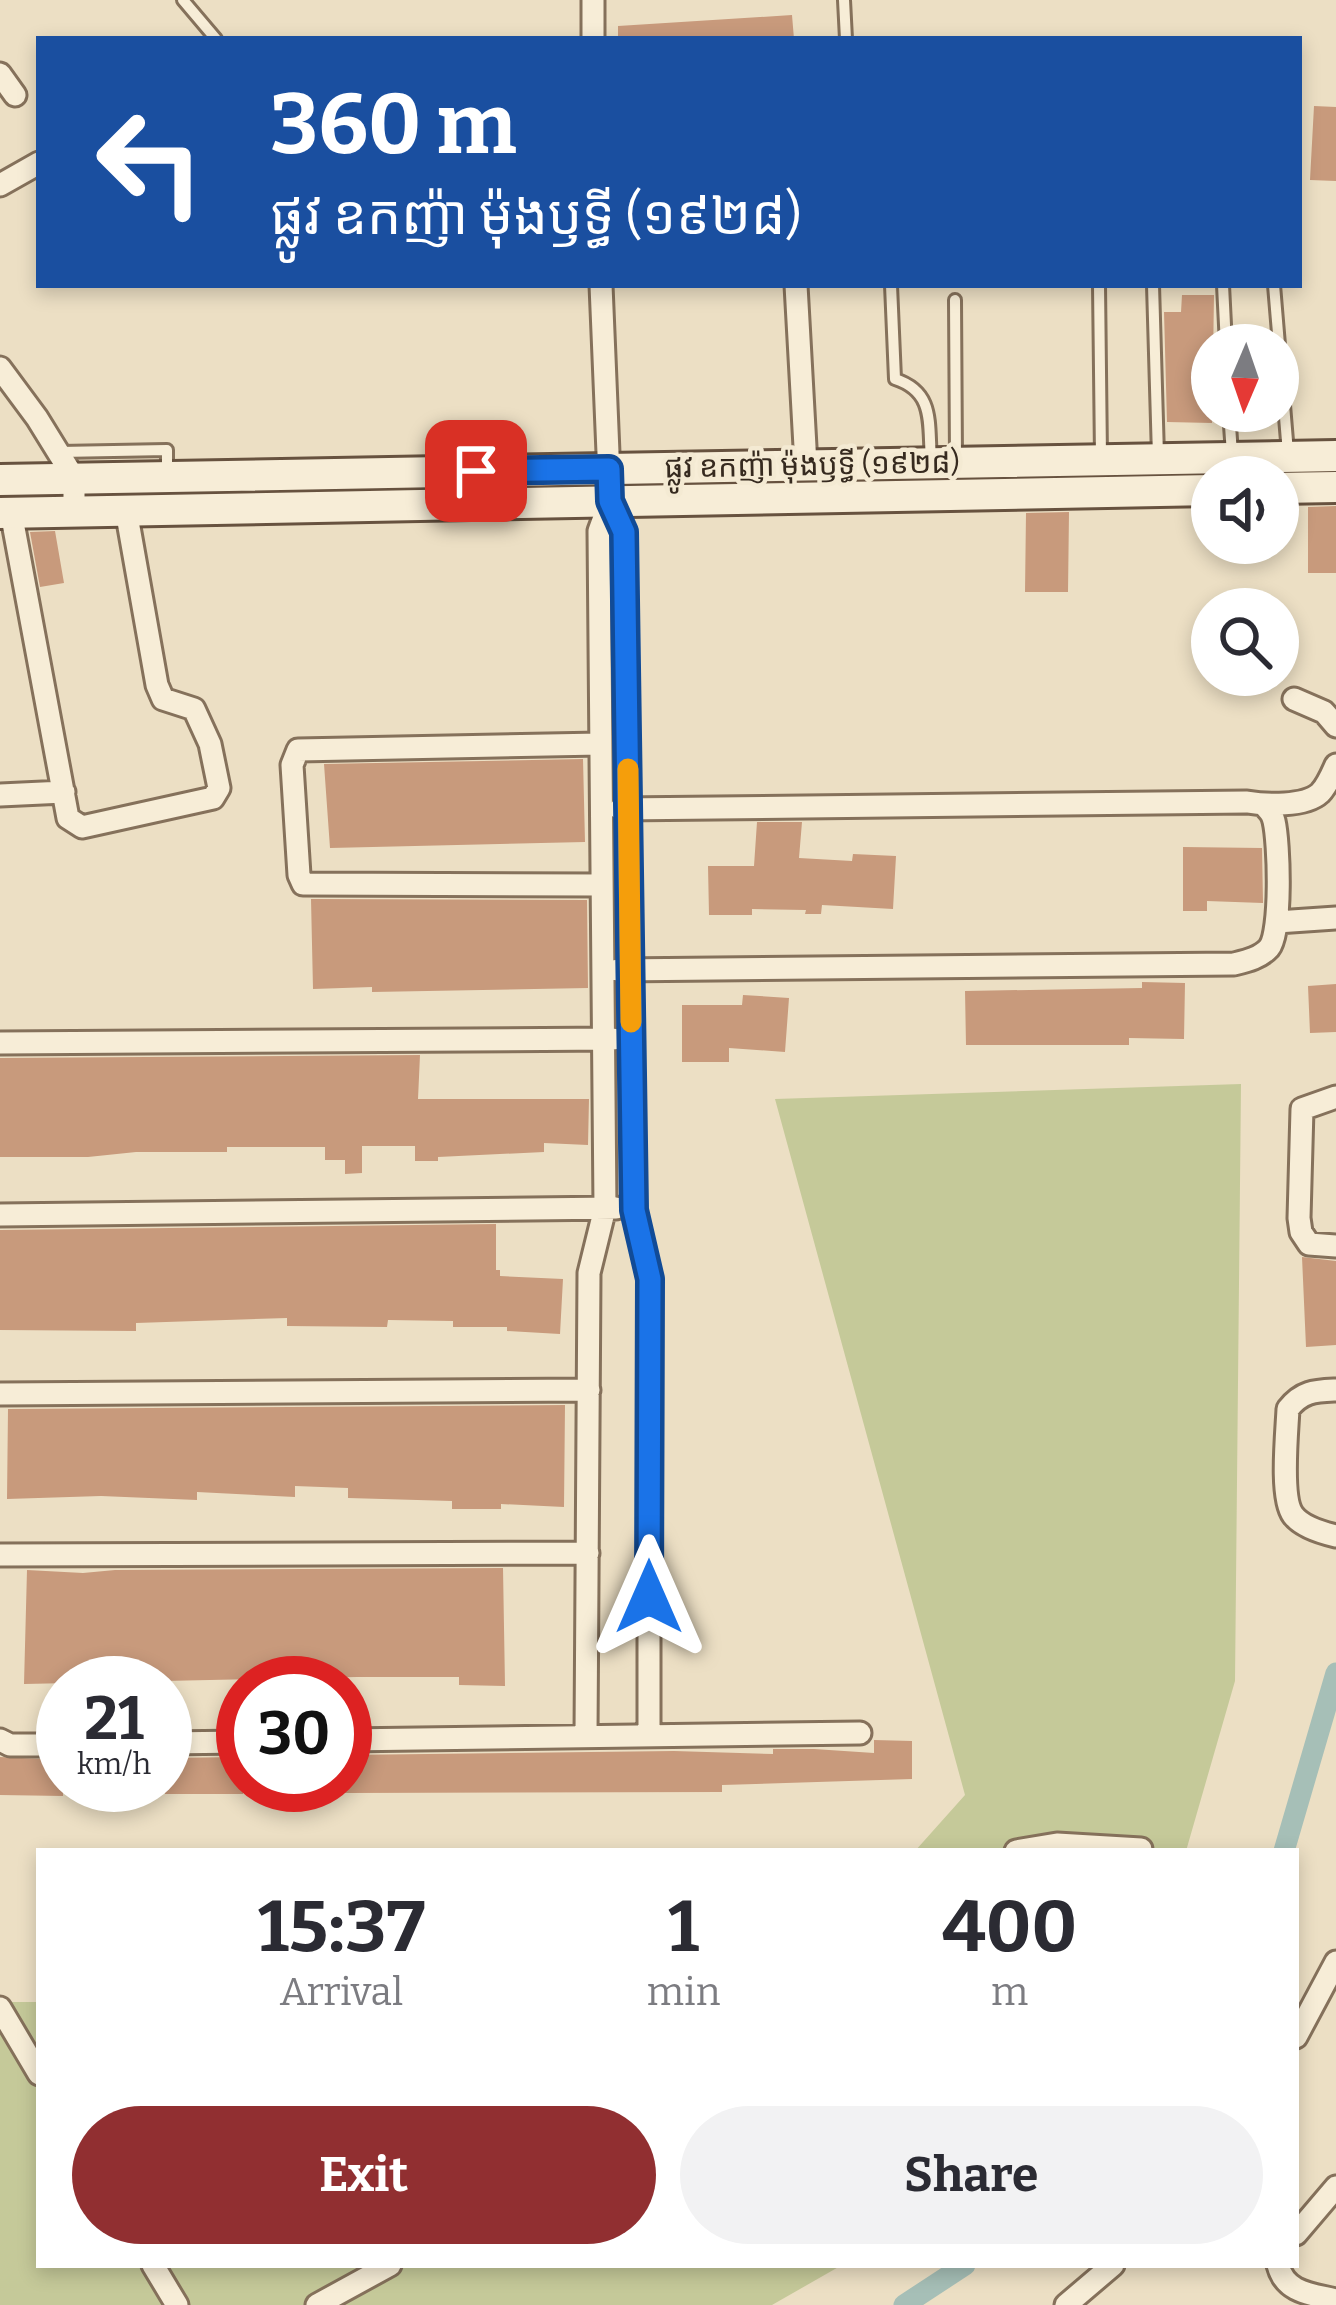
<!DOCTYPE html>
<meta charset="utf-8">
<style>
body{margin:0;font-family:Bitter,"Noto Sans Khmer",serif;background:#f2f2f3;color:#2b2b33;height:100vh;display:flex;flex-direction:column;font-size:45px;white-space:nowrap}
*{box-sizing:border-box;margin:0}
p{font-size:39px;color:#7c7c81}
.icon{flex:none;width:66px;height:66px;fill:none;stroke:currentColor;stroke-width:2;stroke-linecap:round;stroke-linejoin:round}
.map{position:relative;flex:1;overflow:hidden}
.details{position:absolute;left:36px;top:1848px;width:1263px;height:420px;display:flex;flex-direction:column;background:#fff;border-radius:0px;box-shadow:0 6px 18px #0003}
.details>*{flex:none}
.banner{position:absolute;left:36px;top:36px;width:1266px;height:252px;border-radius:0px;box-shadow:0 6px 18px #0003;background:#1a4fa0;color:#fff;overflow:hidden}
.needle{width:78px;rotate:182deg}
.tools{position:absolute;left:1191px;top:324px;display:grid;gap:24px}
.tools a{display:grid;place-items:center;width:108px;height:108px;border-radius:50%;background:#fff;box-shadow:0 6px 18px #0003;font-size:60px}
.speed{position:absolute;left:36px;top:1656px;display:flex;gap:24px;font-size:60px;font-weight:700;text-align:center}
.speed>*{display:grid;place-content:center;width:156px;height:156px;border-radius:50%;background:#fff;box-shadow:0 6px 18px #0003;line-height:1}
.speed small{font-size:30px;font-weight:400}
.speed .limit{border:18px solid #d22;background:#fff;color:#111}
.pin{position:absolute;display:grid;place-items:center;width:102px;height:102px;color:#fff;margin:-51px;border-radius:24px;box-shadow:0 6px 18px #0006}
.me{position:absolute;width:132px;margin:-66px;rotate:0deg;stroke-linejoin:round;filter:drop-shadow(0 0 9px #0008)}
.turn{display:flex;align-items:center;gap:42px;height:252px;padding:0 36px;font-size:54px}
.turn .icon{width:156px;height:156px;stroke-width:2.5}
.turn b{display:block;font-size:84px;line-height:102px}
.eta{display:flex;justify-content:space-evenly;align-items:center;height:204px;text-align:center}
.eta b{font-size:72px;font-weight:700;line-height:84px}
.button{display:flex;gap:24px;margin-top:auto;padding:24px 36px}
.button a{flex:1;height:138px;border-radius:72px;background:#912f31;color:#fff;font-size:48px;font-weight:700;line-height:138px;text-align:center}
.button a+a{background:#f2f2f3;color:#2b2b33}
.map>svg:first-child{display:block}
</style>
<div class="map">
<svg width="1336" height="2305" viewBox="0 0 1336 2305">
<rect width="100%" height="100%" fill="#ecdfc4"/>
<path fill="#c5c999" d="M1241,1084L1235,1681L1186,1851H915L965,1795L775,1099Z
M0,2002H39V2265H842L772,2305H0Z"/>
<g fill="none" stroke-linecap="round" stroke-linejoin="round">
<path stroke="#a6bfb7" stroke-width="21" d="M1284,1851L1336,1673
M904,2305L965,2265"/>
</g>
<path fill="#c89a7c" d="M792,15L794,39H618V26Z
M1314,106L1336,107V181L1310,180Z
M1182,295H1214L1212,423L1167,422L1164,312H1181Z
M1336,506V573H1308V507Z
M1069,512L1068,592H1025L1026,513Z
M55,531L64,583L40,587L30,532Z
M583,759L585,842L330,848L324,764Z
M757,822H802L799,858L852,861L853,854L896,856L893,909L822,905L821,914H805L806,910L752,909V915H709L708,866H754Z
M1183,847L1262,848L1263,903L1207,901V911H1183Z
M311,899L587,900L588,988L372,992V987L313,989Z
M1142,982L1185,983L1184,1039L1129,1038V1045H966L965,991L1142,988Z
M1336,984V1032L1310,1033L1308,986Z
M743,995L789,998L785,1052L729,1048V1062H682V1005H742Z
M420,1055L418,1099H589L588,1145L544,1143V1152L438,1157V1161H415V1146H362V1173L345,1174V1160H325V1147H227V1152H136L88,1157H0V1058Z
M496,1224V1270H500V1276L563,1279L560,1334L507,1331V1327H453V1321L388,1320L387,1327L287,1326V1318L136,1323V1331L0,1330V1230Z
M1302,1257L1336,1261V1345L1306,1347Z
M565,1405L564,1507L501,1504V1509H452V1501L348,1498V1488L295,1486V1497L197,1492V1500L101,1496L7,1499L8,1409Z
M503,1568L505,1686L459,1685V1677H357L24,1684L27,1570L83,1573L115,1570Z
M874,1740L912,1741V1779L722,1785V1792L345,1793V1755L674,1751L773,1754V1749H814L874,1753Z
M0,1757L63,1760V1796L0,1795Z
M243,1757V1794H165V1758Z"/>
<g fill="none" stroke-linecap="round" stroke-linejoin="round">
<defs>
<path id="service" d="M183,0L216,39
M844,0L846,39
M891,285L895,379C935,392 928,423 931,459
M1099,285L1101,457
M1153,285L1158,456
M1223,285L1226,345
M1274,285L1288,453
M955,300L956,459
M1229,411L1232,454
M60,452L167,450V474"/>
<path id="minor" d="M593,0V39
M0,74L15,95
M0,185L39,163
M601,285L610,501L624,532L634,1210L649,1279V1733
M796,285L806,465
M0,368L37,418L74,478V511
M11,512L68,818L82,827L213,798L219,788L210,744L194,709L163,699L157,685L126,510
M1294,699L1324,712L1336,726
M600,744L298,750L292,765L299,875L303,884L602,885
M0,795L64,792
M620,809L1247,802C1265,805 1305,807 1320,793C1327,786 1332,774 1336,765
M1277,922L1336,918
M618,970L1234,964C1246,961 1260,958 1269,948C1282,932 1279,842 1274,821C1272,813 1270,812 1264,805
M0,1043L613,1039
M1336,1097L1302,1109L1299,1218L1301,1232L1309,1244L1336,1246
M0,1215L616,1208
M1336,1390C1315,1391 1302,1391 1288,1409C1287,1432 1280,1498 1293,1515C1302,1527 1323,1533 1336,1536
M0,1394L589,1390
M0,1555L588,1553
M586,1735L589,1273L605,1208L599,531L610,501
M0,1740L10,1745H63
M345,1740L860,1733
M165,1743L243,1742
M1016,1851L1057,1844L1141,1849
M0,2008L39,2074
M1296,2037L1336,1962
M1296,2234L1336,2187
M153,2265L177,2305
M1278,2265C1285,2293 1311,2294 1336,2300
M317,2305L390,2265
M1066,2305L1113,2265"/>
<path id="secondary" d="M0,480L1336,456
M1278,488L1336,487
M0,513L1212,490"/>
</defs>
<use href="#service" stroke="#85715b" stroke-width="16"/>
<use href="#minor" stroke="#85715b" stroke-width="27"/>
<use href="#secondary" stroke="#67523f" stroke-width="36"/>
<use href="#service" stroke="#f7edd7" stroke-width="10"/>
<use href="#minor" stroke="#f7edd7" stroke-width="21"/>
<use href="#secondary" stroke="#f7edd7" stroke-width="30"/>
</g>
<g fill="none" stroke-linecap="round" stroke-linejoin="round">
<defs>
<path id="route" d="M476,471L609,469L610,501L624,532L634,1210L650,1279L649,1597"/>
</defs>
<use href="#route" stroke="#114b97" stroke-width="30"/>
<use href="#route" stroke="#1a73e8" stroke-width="21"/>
<path stroke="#f59e0b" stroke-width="21" d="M628,769L631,1022"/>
</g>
<g text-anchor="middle" stroke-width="9" stroke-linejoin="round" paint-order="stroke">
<g font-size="30" fill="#362a1f" stroke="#f4ead3">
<text transform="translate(812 465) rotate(-1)" y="10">ផ្លូវ ឧកញ៉ា ម៉ុងឫទ្ធី (១៩២៨)</text>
</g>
</g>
</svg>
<div class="tools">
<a><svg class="needle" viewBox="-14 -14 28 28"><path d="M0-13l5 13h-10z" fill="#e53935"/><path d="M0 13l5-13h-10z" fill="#7c7c81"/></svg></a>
<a><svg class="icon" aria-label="sound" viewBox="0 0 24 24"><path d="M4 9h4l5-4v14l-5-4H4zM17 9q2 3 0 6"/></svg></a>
<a><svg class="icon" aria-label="search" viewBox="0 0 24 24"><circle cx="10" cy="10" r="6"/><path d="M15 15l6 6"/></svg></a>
</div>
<div class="speed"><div>21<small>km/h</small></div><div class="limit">30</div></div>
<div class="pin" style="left:476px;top:471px;background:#d93025"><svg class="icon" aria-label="arrive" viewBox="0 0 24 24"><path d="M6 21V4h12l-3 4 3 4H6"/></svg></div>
<svg class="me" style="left:649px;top:1597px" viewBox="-20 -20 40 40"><path d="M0-17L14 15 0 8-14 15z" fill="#1a73e8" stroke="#fff" stroke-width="4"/></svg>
<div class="banner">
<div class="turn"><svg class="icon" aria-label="left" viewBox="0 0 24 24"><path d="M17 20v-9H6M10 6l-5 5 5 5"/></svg><div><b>360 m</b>ផ្លូវ ឧកញ៉ា ម៉ុងឫទ្ធី (១៩២៨)</div></div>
</div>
<section class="details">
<div class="eta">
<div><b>15:37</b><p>Arrival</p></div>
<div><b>1</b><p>min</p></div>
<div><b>400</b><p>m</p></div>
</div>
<div class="button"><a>Exit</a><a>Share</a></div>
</section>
</div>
